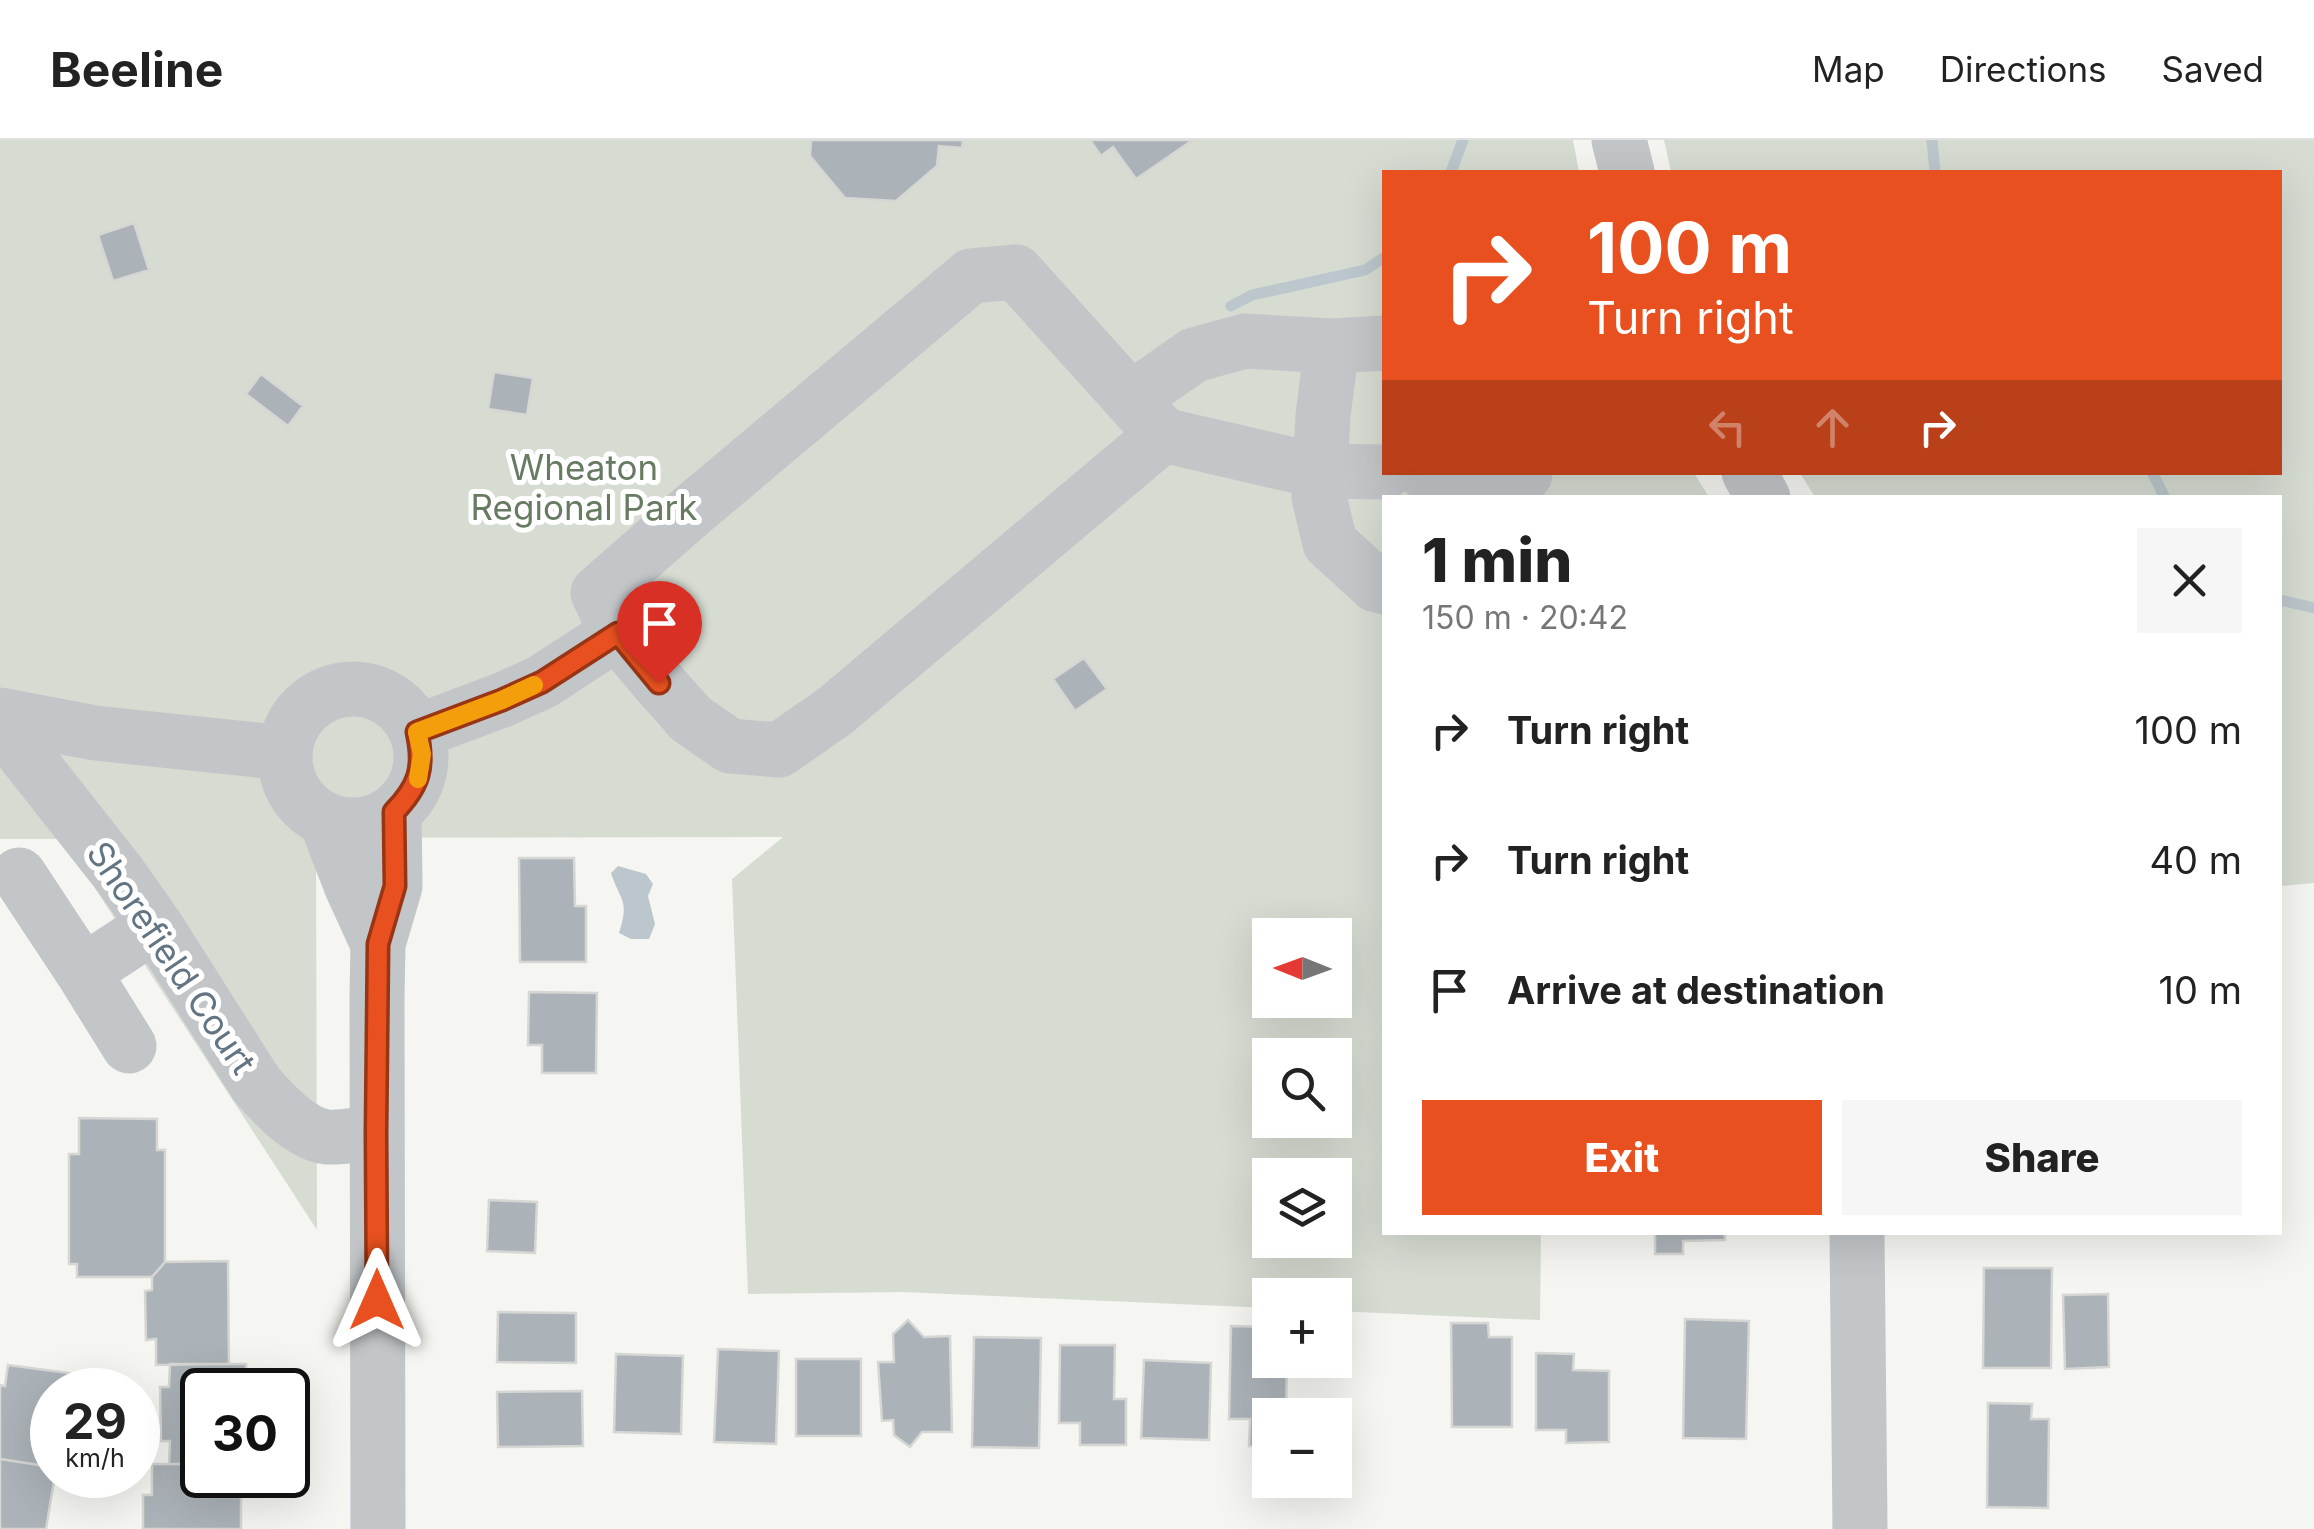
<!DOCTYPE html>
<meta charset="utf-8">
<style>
body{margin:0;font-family:Inter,sans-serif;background:#f6f6f6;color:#222;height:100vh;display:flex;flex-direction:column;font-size:38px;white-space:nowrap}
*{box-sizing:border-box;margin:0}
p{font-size:32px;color:#767676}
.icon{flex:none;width:55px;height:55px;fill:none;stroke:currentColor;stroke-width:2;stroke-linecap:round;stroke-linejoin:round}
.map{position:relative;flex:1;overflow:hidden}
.side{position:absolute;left:1382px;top:355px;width:900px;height:740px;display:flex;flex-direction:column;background:#fff;border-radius:0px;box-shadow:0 10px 40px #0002}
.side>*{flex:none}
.banner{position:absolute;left:1382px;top:30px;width:900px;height:305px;border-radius:0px;box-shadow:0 10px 40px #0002;background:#e8511f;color:#fff;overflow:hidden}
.needle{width:65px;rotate:271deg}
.controls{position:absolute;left:1252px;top:778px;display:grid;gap:20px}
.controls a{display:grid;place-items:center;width:100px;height:100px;border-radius:0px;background:#fff;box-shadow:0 10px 40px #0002;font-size:50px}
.speed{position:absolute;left:30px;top:1228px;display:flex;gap:20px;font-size:50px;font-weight:700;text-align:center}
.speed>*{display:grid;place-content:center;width:130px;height:130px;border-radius:50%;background:#fff;box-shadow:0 10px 40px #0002;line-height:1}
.speed small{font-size:25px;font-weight:400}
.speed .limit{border:5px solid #111;border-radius:15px;background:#fff;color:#111}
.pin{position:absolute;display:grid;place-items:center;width:85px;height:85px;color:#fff;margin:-102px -42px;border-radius:50% 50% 50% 0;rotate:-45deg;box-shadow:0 0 10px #0007}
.pin .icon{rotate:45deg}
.me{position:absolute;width:110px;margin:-55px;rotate:0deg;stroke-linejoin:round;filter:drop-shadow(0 0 8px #0008)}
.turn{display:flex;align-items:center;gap:35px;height:210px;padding:0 40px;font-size:45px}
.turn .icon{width:130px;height:130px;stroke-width:2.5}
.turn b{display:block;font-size:70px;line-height:85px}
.lanes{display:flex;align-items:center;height:95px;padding:0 40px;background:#0003;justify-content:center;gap:50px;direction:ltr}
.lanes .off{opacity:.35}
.round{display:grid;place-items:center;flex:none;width:105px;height:105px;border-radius:0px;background:#f6f6f6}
.summary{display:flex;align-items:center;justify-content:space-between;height:170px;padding:0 40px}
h1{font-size:60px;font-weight:800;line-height:75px}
.cta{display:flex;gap:20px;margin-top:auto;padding:20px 40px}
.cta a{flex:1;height:115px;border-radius:0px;background:#e8511f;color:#fff;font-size:40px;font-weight:800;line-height:115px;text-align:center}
.cta a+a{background:#f6f6f6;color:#222}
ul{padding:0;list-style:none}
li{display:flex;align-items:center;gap:30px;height:130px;padding:0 40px}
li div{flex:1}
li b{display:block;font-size:38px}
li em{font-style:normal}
header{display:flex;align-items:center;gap:60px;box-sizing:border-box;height:140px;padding:0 50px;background:#fff;border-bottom:2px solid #e0e0e0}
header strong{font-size:48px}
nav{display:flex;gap:55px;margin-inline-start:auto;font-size:35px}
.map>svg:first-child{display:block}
</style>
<header>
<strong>Beeline</strong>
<nav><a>Map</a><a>Directions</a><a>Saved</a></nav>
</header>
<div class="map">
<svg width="2314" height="1389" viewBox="0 0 2314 1389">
<rect width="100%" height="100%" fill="#f5f5f1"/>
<path fill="#d6dcd2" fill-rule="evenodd" d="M0,0H1573L1579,32H1385V332L1694,333L1709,357L1385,358V1092L1541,1093L1540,1180L1335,1171V1155H1270V1168L903,1152L748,1154L732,739L783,697L316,698L317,1090L63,699H0ZM1270,795H1335V860H1270ZM1270,915H1335V980H1270ZM1270,1035H1335V1100H1270Z
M1664,0H2314V743L2280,746V358L1815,357L1800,333L2280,332V32H1671Z"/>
<path fill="#bbc7cc" d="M618,726L646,734L653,744L648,756L655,784L649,799H631L619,793C630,760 620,761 611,733Z"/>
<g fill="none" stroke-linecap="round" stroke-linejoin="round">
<path stroke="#bbc7cc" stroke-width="11" d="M1932,0L1935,32
M1451,32L1463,0
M1231,166L1252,155L1365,130L1385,117
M2152,332L2165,358
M2280,460L2314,468"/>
</g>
<path fill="#acb3b8" stroke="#d6d6d4" stroke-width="2.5" d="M811,0H963L962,8L939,6L937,26L896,61L845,58L810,16Z
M1090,0H1193L1136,39L1113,7L1101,16Z
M134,83L149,130L113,141L98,95Z
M494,232L533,238L527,275L488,269Z
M261,234L303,266L288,286L246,254Z
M1084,518L1107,549L1075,571L1053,539Z
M519,718H574L575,766H586V822H520Z
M529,852L597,853L596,933H542V905H528Z
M79,978L157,979V1010H165V1122L152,1137H77V1124H69V1014H79Z
M489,1060L537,1062L535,1113L487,1111Z
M1655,1092H1725V1100L1683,1101V1114H1655Z
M228,1121L229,1224L156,1225V1199L146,1200L145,1151L152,1150V1137L165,1122Z
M1984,1128H2052L2051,1228H1983Z
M2108,1154L2109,1227L2065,1229L2063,1155Z
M498,1172L576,1173V1223L497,1222Z
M1685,1179L1749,1181L1746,1299L1683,1298Z
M908,1180L924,1197L950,1196L952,1292H922L910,1307L894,1295L893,1280L882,1281L878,1222H894L893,1194Z
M1451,1183H1488L1489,1197H1512V1287H1452Z
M1231,1186L1270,1187V1220H1287L1286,1275H1270V1307L1249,1306L1250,1279H1229Z
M974,1197L1041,1198L1039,1308L972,1307Z
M1060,1205H1115L1114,1259H1126V1305H1080V1283H1059Z
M718,1209L779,1211L776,1304L714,1302Z
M1536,1213L1574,1214L1573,1230L1609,1231V1302L1566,1303V1290H1536Z
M616,1214L683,1216L681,1294L614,1292Z
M796,1219H861V1296H796Z
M1144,1220L1211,1223L1209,1300L1141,1298Z
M170,1224H246V1250H202V1324H169L170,1301H161L160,1247H169Z
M8,1225L69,1233L67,1250H52V1327L0,1319V1245L5,1246Z
M582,1251L583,1306L498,1307L497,1252Z
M1988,1263L2032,1264L2031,1279H2049L2048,1368L1987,1367Z
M0,1319L52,1327V1335H55L46,1389H0Z
M152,1324H202V1335H230V1353H241V1389H143V1355H152Z"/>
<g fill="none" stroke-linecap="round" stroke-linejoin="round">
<path stroke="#c2c6c9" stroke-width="55" d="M1619,0L1627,32
M1016,132L1163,295L835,571L779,610L730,606L691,579L659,543L617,493L598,453L689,373L971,136Z
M1332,206L1323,275L1319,357L1330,403L1376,445L1385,447
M1131,259L1194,215L1245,201L1332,206L1385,203
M1163,295L1319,331L1385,332
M1424,332L1525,334
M1749,332L1763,358
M285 617a68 68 0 1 1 136 0a68 68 0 1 1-136 0Z
M0,575L95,593L285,613
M0,583L119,734L155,785L256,944C272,963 301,994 327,997C342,998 360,994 376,993
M417,592L502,560L542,542L617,493
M326,680L351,745L378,804
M19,735L83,832
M129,906L83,832L155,785
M1857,1092L1860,1389
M378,1389L377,857L378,804L395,746L394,672"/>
</g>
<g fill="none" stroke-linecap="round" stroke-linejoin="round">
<defs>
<path id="route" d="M377,1160L376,993L378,804L395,746L394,672C419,646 425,628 417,592L502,560L542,542L618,493L659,543"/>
</defs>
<use href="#route" stroke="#973514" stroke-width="25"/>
<use href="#route" stroke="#e8511f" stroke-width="18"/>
<path stroke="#f59e0b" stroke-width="18" d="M418,639L422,614L417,592L502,560L534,545"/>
</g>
<g text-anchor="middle" stroke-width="10" stroke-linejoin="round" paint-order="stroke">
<g font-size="35" fill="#677a62" stroke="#fff">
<text x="584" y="340">Wheaton<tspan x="584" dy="40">Regional Park</tspan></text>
</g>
<g font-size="35" fill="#637483" stroke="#fff">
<text transform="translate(171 818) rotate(56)" y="12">Shorefield Court</text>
</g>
</g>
</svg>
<div class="controls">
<a><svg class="needle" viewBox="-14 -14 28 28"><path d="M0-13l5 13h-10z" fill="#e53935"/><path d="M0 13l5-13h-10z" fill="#767676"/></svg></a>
<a><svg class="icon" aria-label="search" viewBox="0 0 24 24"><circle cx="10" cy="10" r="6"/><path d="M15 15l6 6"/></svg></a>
<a><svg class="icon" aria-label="layers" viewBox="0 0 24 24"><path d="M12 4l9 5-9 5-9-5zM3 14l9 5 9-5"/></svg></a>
<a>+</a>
<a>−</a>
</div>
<div class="speed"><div>29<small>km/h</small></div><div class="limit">30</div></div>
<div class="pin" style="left:659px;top:543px;background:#d93025"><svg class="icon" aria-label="arrive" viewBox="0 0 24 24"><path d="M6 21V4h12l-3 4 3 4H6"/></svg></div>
<svg class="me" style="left:377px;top:1160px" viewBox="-20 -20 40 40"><path d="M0-17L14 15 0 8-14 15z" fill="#e8511f" stroke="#fff" stroke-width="4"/></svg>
<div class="banner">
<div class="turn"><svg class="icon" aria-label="right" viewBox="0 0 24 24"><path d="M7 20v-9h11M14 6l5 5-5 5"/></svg><div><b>100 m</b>Turn right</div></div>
<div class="lanes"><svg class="icon off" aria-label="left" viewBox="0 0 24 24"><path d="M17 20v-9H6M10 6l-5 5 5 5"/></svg><svg class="icon off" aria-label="ahead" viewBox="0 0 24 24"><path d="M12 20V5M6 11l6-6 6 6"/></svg><svg class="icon" aria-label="right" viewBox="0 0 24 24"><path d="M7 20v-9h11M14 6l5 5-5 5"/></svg></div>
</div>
<section class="side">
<div class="summary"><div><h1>1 min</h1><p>150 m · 20:42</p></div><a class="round"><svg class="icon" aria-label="close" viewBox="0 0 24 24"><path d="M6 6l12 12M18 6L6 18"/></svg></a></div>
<ul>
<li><svg class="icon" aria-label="right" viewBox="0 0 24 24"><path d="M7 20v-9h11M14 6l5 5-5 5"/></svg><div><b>Turn right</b></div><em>100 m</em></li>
<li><svg class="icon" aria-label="right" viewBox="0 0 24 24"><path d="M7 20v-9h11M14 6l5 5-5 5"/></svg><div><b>Turn right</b></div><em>40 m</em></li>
<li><svg class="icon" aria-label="arrive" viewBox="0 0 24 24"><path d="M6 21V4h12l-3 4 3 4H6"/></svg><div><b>Arrive at destination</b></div><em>10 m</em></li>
</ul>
<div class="cta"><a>Exit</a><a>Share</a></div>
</section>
</div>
